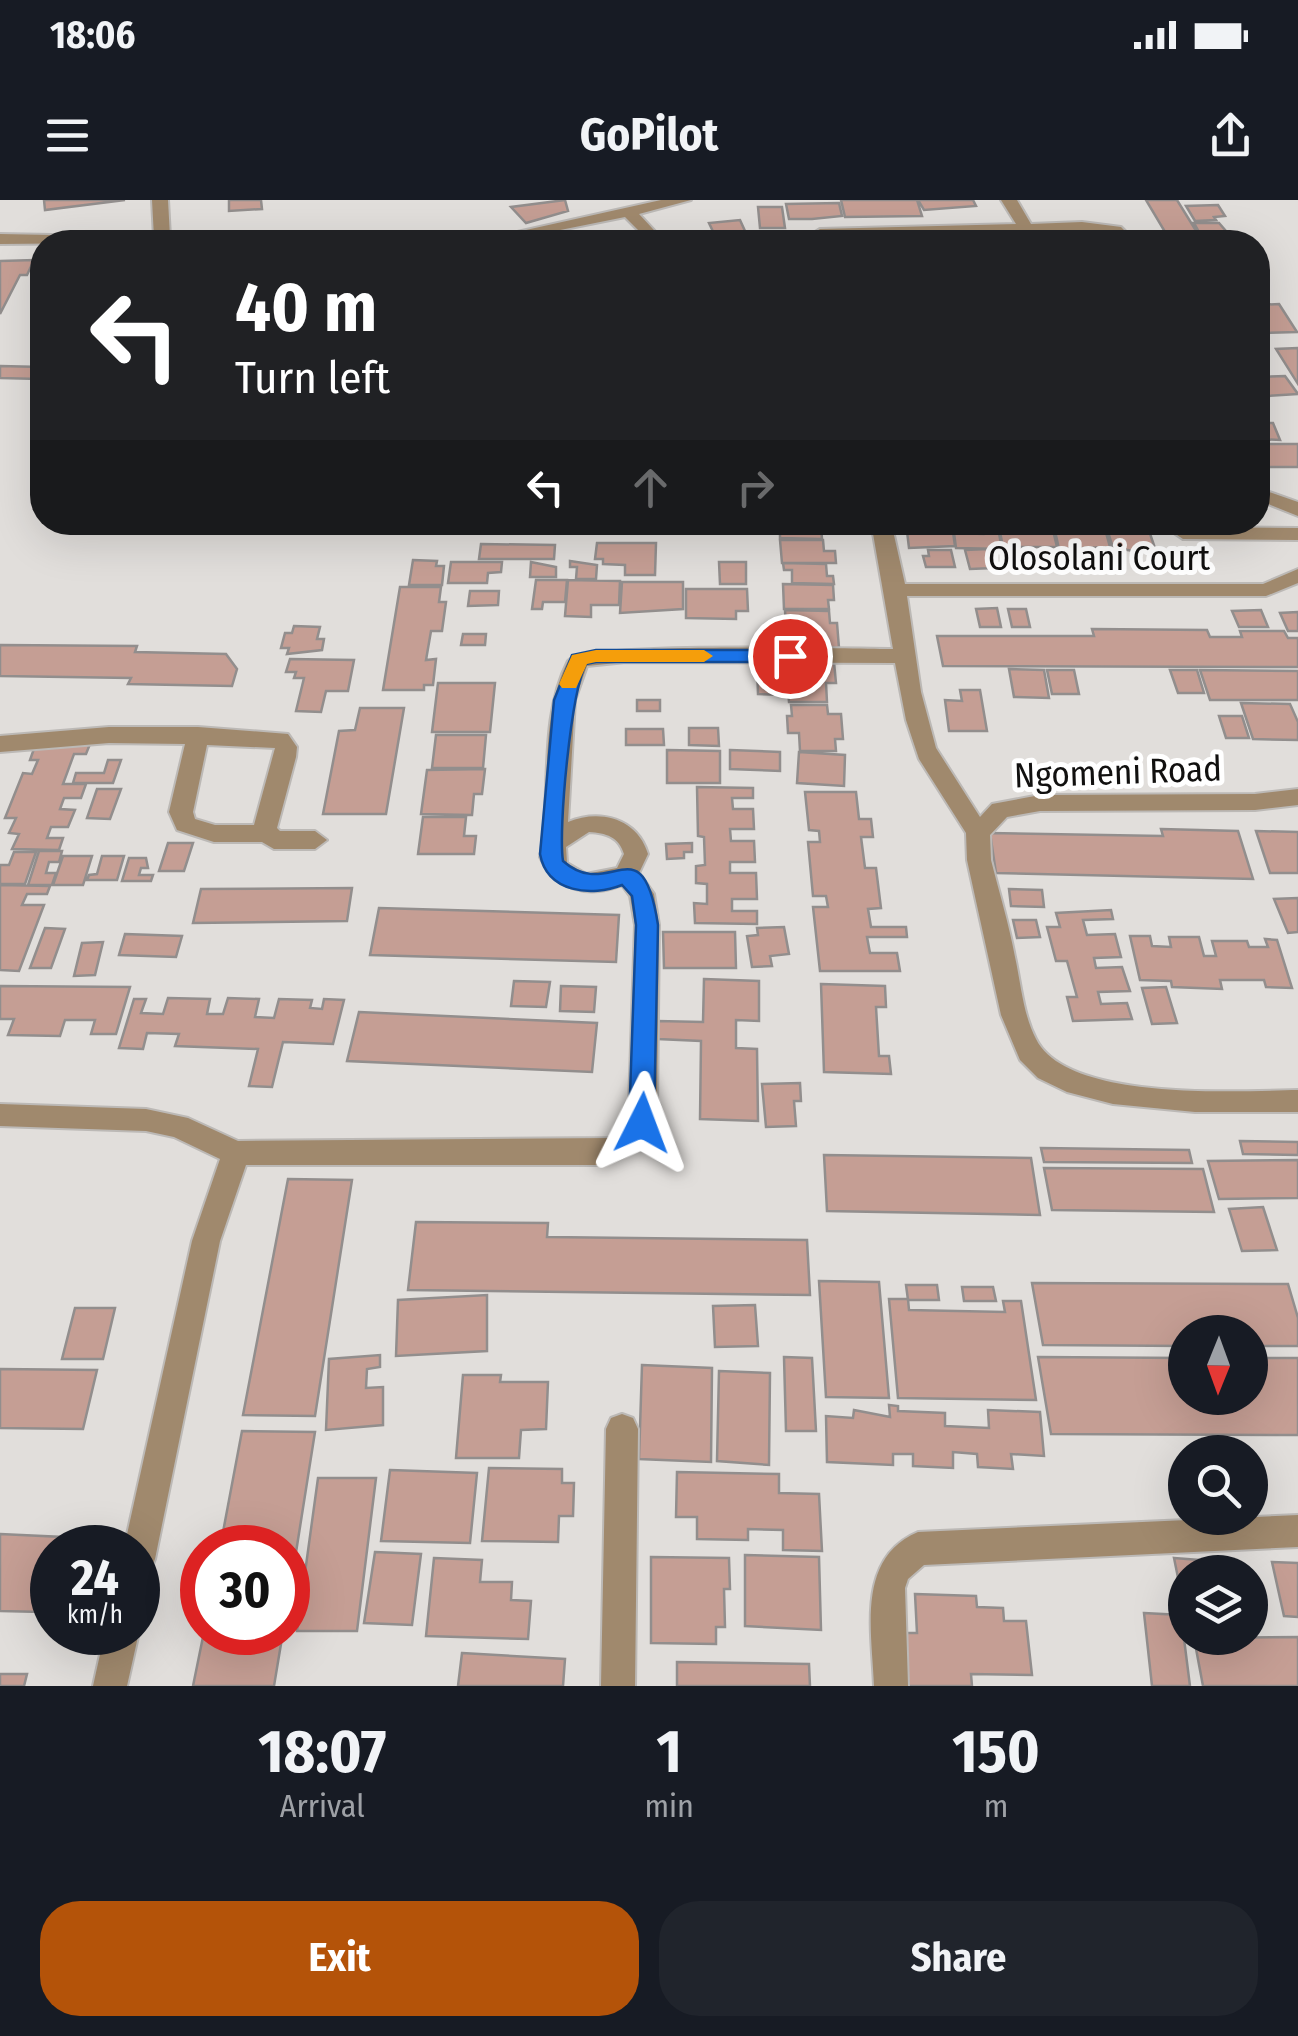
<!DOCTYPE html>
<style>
body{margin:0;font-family:"Fira Sans Condensed",sans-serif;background:#20242c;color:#f1f3f6;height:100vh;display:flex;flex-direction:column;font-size:38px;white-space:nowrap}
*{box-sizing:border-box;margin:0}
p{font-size:32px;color:#9ea1a6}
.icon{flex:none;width:55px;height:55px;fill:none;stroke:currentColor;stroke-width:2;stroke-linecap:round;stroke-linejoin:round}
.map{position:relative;height:1486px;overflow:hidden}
.sheet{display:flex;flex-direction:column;background:#171b24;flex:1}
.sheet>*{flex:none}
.top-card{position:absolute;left:30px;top:30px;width:1240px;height:305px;border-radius:40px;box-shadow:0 10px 40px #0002;background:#202124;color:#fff;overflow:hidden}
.needle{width:65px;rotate:181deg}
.buttons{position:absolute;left:1168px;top:1115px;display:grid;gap:20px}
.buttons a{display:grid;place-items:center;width:100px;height:100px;border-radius:50%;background:#171b24;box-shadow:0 10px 40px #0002;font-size:50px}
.speed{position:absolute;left:30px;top:1325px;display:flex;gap:20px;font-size:50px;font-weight:700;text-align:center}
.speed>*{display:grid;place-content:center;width:130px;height:130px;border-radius:50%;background:#171b24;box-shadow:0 10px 40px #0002;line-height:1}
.speed small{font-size:25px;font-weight:400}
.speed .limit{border:15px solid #d22;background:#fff;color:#111}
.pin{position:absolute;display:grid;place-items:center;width:85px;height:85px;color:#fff;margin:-42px;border:5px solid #fff;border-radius:50%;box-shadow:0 2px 10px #0007}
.me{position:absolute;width:110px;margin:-55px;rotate:3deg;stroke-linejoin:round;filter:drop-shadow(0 0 8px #0008)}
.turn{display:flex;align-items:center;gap:35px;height:210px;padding:0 40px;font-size:45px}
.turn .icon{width:130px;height:130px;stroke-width:2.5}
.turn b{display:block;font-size:70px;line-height:85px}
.lanes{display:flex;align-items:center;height:95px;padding:0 40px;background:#0003;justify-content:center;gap:50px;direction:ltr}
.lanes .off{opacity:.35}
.eta{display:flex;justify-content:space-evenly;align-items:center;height:170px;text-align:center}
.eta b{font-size:60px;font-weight:700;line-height:70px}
.action{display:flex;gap:20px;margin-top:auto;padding:20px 40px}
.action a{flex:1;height:115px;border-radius:40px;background:#b45309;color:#fff;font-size:40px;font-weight:700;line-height:115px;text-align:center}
.action a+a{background:#20242c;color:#f1f3f6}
.status{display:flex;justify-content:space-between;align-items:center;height:70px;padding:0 50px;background:#171b24;direction:ltr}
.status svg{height:28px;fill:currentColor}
header{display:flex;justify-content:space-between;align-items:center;height:130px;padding:0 40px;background:#171b24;font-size:45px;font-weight:700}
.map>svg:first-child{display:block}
</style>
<div class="status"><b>18:06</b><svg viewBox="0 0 49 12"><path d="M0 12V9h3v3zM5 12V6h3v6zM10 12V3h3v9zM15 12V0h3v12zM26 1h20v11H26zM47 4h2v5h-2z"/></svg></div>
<header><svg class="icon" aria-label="menu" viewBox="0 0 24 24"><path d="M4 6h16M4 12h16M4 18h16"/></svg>GoPilot<svg class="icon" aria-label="share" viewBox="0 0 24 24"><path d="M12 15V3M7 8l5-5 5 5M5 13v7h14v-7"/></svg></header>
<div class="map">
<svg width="1298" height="1486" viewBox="0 0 1298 1486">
<rect width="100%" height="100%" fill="#e1dedb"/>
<path fill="#c59e94" stroke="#928e8d" stroke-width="2.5" d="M44,0H125L45,10Z
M229,0H261L262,9L229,11Z
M565,0L568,11L526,23L511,7Z
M841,0H917L922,16L845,17Z
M918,0H973L976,6L924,10Z
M1146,0H1177L1203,42H1171Z
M839,3L842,16L812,19H789L786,4Z
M1218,5L1225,16L1214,17L1216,20L1195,21L1186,6Z
M758,7H782L785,28H760Z
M740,20L750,42H718L709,23Z
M1194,23H1219L1226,31L1199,32Z
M34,60L27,75H20L0,114V61Z
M1279,104L1297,132L1262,133L1258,125V105Z
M1298,148V184L1276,149Z
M0,166L42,167V172L39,179L0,178Z
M1285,176L1298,194L1267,196L1258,182V177Z
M1258,223H1273L1280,240L1258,239Z
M1258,244H1298V267H1258Z
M472,322H523L521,330L482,329Z
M526,322H607L593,331L524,330Z
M780,322H830V324H821L822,339L780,338Z
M1010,322H1046L1052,326L1057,347H1003L999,327H1011Z
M1053,322H1103L1110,347L1059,349Z
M1105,322H1146L1157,354L1113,348Z
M906,323L952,325L955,346L909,348Z
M981,323H997L1002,349L956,348L954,333L983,334Z
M780,340H823L824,351H835L836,363H782Z
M597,343H656L655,375H625V365L603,364V359H595Z
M481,344L555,345L554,359H479Z
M988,349L994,368L970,369L965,350Z
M1012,349H1031L1037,366L1017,367Z
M928,350H951L955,367H926L923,356H929Z
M1080,355H1106L1110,368H1084Z
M413,360L437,361L436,366H444L442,385H409Z
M570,361L597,365L596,379H576L577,367H570Z
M451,362H502L501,372L488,373L487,383H448Z
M531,362L556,367V377H530Z
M719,362H746V384H720Z
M783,363L826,364L827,376H833L834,384L792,383V370H784Z
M536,380H567L565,402H543L542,409H532Z
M568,380L620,381L619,405H591V417L565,416Z
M622,382H683V409L620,413Z
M783,384L833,385L834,400H828L829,409H784Z
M400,387H441L439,402H446L442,431H431L426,460L436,459L433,485H424V490H383Z
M686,389H747L748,411H736V419L686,418Z
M470,391H499L498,405L468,406Z
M997,408L1001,427H980L976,409Z
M1008,409H1026L1030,427H1012Z
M785,410L829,411L830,423H837L839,448L787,447Z
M1261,410L1268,427H1239L1232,411Z
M1298,412V431H1288L1280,413Z
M294,426L320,427L317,439H324L322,450L287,454L289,448H281L285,433H292Z
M1092,429L1207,430L1210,437H1242L1240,431H1284L1288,438H1298V467L943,466L937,436H1094Z
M463,434H486L485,445H461Z
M0,445L137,446L135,452L226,454L237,469L232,486L128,484L131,478L0,476Z
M290,459L354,460L348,491H326L321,512L296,511L304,478H294L296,472H286Z
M786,462H834L836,483H826L827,502H789Z
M757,465H782L784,495L758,494Z
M1009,469L1044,470L1049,498L1014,497Z
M1047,470H1074L1079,494H1052Z
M1170,470H1197L1204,493H1178Z
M1200,470L1298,471V500H1210Z
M438,483H495L490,532H432Z
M960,490H980L987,531H949L945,500L962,501Z
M637,500H660V511H637Z
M1241,503L1290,504L1298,522V540L1253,539Z
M791,505H827L828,514H841L843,539H835L836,551H800L799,533H788L787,516H792Z
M360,508H404L386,614H323L339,531L355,530Z
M1219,516H1242L1249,538H1226Z
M689,528H718L719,546L689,545Z
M626,529H663L664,545H626Z
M436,535H486L483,568H432Z
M36,543L90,544L86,554H74L63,584H86L81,598H64L60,609L75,610L68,627H51L47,638H63L59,650L12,649L19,634L9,633L16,618H5L23,573L32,574L38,560H30Z
M667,550L720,551V583H667Z
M730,550L780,552V571L730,569Z
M799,552L845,555L844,586L797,583Z
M108,560H121L113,583H73L76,573H104Z
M485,569L482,594H474L472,615L421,614L427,570Z
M697,587L753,588V598H732L733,609H753L754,629H730L731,641H754L755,662H730V673H756L757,699H732V711H757V724L695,723L694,703L707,704V684L696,683V666L705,665L704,637L698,636Z
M97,589H121L110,619L87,618Z
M805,592H856L859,619H871L873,637H861L865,668H876L881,708L868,709L871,727H906L907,737H867L870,753H897L900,771H820L813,707H828L826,696H813L808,642H820L819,631L809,630Z
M423,617H466L464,636H476L474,654H418Z
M1161,629L1238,631L1253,679L996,673L990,633L1163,636Z
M1256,631L1298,632V673H1270Z
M168,643H193L184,671H159Z
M692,643V652H684V658L667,659L666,644Z
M39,651H62L59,662H49L46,673H56L52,685H28Z
M14,652H36L25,684H0V665H9Z
M63,656H92L83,685H53Z
M102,656H124L117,680H87L89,675L97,674Z
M129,658H146L148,668H141L139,675H153L151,681H122Z
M0,685L50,686L47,694H27L22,705H44L19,771L0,770Z
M352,688L347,721L193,723L201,689Z
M1009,689L1042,690L1044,707L1011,706Z
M1298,698V732L1288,733L1274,699Z
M379,708L619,715L616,762L370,755Z
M1111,710L1113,719L1083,720L1087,735L1115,734L1121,757L1094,758L1096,768L1122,767L1130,791L1098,792L1101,804L1127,803L1132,819L1073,821L1067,797H1077L1067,761H1056L1047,727H1060L1056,713Z
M1013,720H1036L1040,737L1017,738Z
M784,727L789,754L770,756L772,766L752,767L747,736L758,735L757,728Z
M45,728L65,729L51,768H30Z
M663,732H735L736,768H664Z
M125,734L182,736L176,757L119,755Z
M1130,736H1150L1152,746L1171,747L1169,737H1199L1204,756H1216L1212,741H1247L1249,747H1268L1265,739L1277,740L1292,788L1266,787L1264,780H1220L1222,789L1172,787L1171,781L1140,780Z
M103,742L95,775L74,776L82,743Z
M704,779L759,781V821L736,820V848L757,849L758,921L700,919L701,841L658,839V821L703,822Z
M514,781L550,782L546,807L511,806Z
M821,784L885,786L886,807H876L879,856H889L891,874L824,872Z
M0,786L130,787L116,834H91L95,820H65L60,836L8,835L14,819H0Z
M561,786L596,787L594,812L560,811Z
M1166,787L1177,823L1152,824L1142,788Z
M168,798L210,799L207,814H223L228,798L259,799L255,817L274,818L279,799L312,800L310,808L322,809L324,799L344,800L333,844L283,842L272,887L249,886L258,849L175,846L179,834L147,833L143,849L119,848L134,799H146L141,813L163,814Z
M359,812L597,823L592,872L347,861Z
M800,883L801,901H794L796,926L766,927L762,884Z
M1240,941L1298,942V955L1243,954Z
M1041,948L1189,950L1192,963L1044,962Z
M824,955L1031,958L1040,1015L827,1011Z
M1298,960V998L1219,999L1208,961Z
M1044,968L1203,969L1214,1012L1052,1010Z
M288,979L352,980L315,1216L243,1215Z
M1263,1007L1277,1050L1242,1051L1229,1009Z
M416,1022L548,1023L547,1037L807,1040L810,1095L408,1090Z
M819,1081L879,1082L889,1198L826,1197Z
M1032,1083L1288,1084L1298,1118V1146H1250V1132H1185V1146L1043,1145Z
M906,1085H937L939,1100H908Z
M962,1087H993L996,1101H964Z
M487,1095V1151L396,1156L398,1100Z
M889,1099H908L909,1110L1005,1112L1003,1101H1021L1036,1200L898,1198Z
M755,1105L758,1146L715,1147L713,1106Z
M75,1108H115L103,1159H62Z
M380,1155V1167L367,1169L366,1188L383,1187V1225L326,1230L329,1159Z
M784,1157L812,1158L816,1231H786Z
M1038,1157L1185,1158V1198H1250V1158H1298V1235L1051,1234Z
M642,1165L712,1168L711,1262L639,1259Z
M0,1169L97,1170L83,1229L0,1228Z
M719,1171L770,1173L769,1265L717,1261Z
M463,1175H501L500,1182H548L546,1229L521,1230L519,1258H456Z
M889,1205L898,1206V1211L945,1213V1226L989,1228L988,1210L1040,1212L1044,1256L1011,1254L1013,1269L978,1267L977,1254L953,1252V1268L913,1266V1254H893V1265L827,1262L826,1216L853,1218L854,1210L890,1217Z
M242,1231L315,1232L288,1403V1348H220Z
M489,1268L562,1269V1283H574L573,1316H559L558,1342L482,1341Z
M390,1270L477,1273L470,1343L381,1341Z
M677,1272L779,1274V1293L819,1294L822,1351L783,1350V1330L748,1329V1340L697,1339V1317H676Z
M318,1278H376L357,1431H297Z
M0,1334L63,1337L60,1348H52V1376L43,1412L0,1411Z
M375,1352L421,1354L412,1425L364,1423Z
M745,1355L819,1357L821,1430L745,1426Z
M651,1357L729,1358L730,1389H724L725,1427H716V1444L651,1443Z
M434,1358L482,1360L480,1382H512L511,1400L531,1401L528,1439L426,1436Z
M1174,1358L1225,1362L1227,1372H1185V1412Z
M1272,1362L1298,1363V1417L1284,1416Z
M915,1394L976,1396L977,1407L1003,1408L1004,1421H1026L1032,1475L971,1474L972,1486H907L904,1433H917Z
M1144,1413L1181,1415L1190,1486H1152Z
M204,1432H283L274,1486H193Z
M1298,1437V1486H1203L1194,1438Z
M462,1453L565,1459L563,1486H458Z
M677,1462L809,1464L810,1486H677Z
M0,1474H27L24,1486H0Z"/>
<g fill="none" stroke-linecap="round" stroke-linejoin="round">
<defs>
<path id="street" d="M152,0H168L170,37H192L199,42L0,44V34L154,37Z
M661,0H691L639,14L665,42H650L625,17L500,42H472Z
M1001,0H1017L1031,24L1082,22L1121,27L1136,42H1121L1116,36L1082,32L820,39L812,34L820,29L1016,24Z
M42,122V146L34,141V127Z
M1258,288L1298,302V316L1258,300Z
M871,322H891L905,384H1263L1298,369V383L1266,396H907L921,492L936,548L980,617L992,604L1040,595L1255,594L1298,589V605L1255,610L1040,611L1007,617L990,635L991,660C999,692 1009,724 1015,757C1021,784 1023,814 1036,839C1067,902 1238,891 1298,890V912H1195L1113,904L1067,892L1038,878L1020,860L1001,815L967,660L966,633L919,559L906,520L895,463L626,462L587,466L575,500L568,622C600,609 637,618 648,654L639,673L654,694L659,725L657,906C653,941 633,956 600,965H246L220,1041L155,1359L150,1371L138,1375V1348H124L192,1041L220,959L174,937L146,931L0,926V904L146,909L188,918L238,941L611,938L628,920L629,906L635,725L630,696L622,685C588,699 555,690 540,657C552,594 538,519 568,461C579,441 854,449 893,449ZM589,632C606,633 619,637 624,654L617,668L586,674L567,663L566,647Z
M1158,322H1181L1187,327L1298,328V340L1183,339Z
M109,527H198L288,534L297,547L296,557L277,628L280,631H315L327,640L315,649H274L262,642H214L177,630L169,612L185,544L109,543L0,552V536ZM207,545L275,548L254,625H215L195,619L193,612Z
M622,1214L633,1218L638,1229L635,1486H601L606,1229L611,1218Z
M1298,1315V1347L924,1365L908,1379L905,1388L908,1486H874C872,1431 856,1358 918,1332Z
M138,1428L139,1432L127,1486H93L105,1432H138Z"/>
</defs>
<use href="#street" stroke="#bcb9b6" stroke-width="4"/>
<use href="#street" fill="#a0896d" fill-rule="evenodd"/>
</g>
<path fill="#1a73e8" stroke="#114b97" stroke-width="2.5" d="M596,450H790L799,456L790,462H596L586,464C571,492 558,629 563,661C610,703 642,621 658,725L654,923L650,930L642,933L633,930L629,923L636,725L632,696L622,685C592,697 547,693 540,654L554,500L572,455Z"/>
<path fill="#f59e0b" d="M596,450H704L713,456L704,462H596L587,464L576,488H562L559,484L572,455Z"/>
<g text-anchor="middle" stroke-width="10" stroke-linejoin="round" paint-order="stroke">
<g font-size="35" fill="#11100f" stroke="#fff">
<text x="1099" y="370">Olosolani Court</text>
<text transform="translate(1118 572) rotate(-2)" y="12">Ngomeni Road</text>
</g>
</g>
</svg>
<div class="buttons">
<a><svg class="needle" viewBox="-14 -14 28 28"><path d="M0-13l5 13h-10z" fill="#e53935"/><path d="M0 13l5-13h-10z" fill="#9ea1a6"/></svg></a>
<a><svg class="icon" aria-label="search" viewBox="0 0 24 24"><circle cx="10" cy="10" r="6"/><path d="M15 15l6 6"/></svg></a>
<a><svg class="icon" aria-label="layers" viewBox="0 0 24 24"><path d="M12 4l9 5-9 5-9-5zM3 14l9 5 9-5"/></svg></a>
</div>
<div class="speed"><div>24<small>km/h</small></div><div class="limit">30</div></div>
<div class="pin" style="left:790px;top:456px;background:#d93025"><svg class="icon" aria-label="arrive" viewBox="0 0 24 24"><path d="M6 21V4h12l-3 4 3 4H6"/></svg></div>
<svg class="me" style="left:642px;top:923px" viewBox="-20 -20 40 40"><path d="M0-17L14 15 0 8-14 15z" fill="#1a73e8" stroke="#fff" stroke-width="4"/></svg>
<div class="top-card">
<div class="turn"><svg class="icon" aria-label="left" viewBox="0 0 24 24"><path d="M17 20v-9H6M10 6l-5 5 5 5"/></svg><div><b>40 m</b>Turn left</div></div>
<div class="lanes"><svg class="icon" aria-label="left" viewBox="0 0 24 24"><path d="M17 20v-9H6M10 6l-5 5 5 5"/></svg><svg class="icon off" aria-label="ahead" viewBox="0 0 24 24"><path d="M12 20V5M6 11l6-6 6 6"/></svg><svg class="icon off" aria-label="right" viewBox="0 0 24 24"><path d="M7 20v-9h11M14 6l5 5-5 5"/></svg></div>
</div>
</div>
<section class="sheet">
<div class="eta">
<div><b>18:07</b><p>Arrival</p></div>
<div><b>1</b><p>min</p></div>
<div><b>150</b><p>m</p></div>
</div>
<div class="action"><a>Exit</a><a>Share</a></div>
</section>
